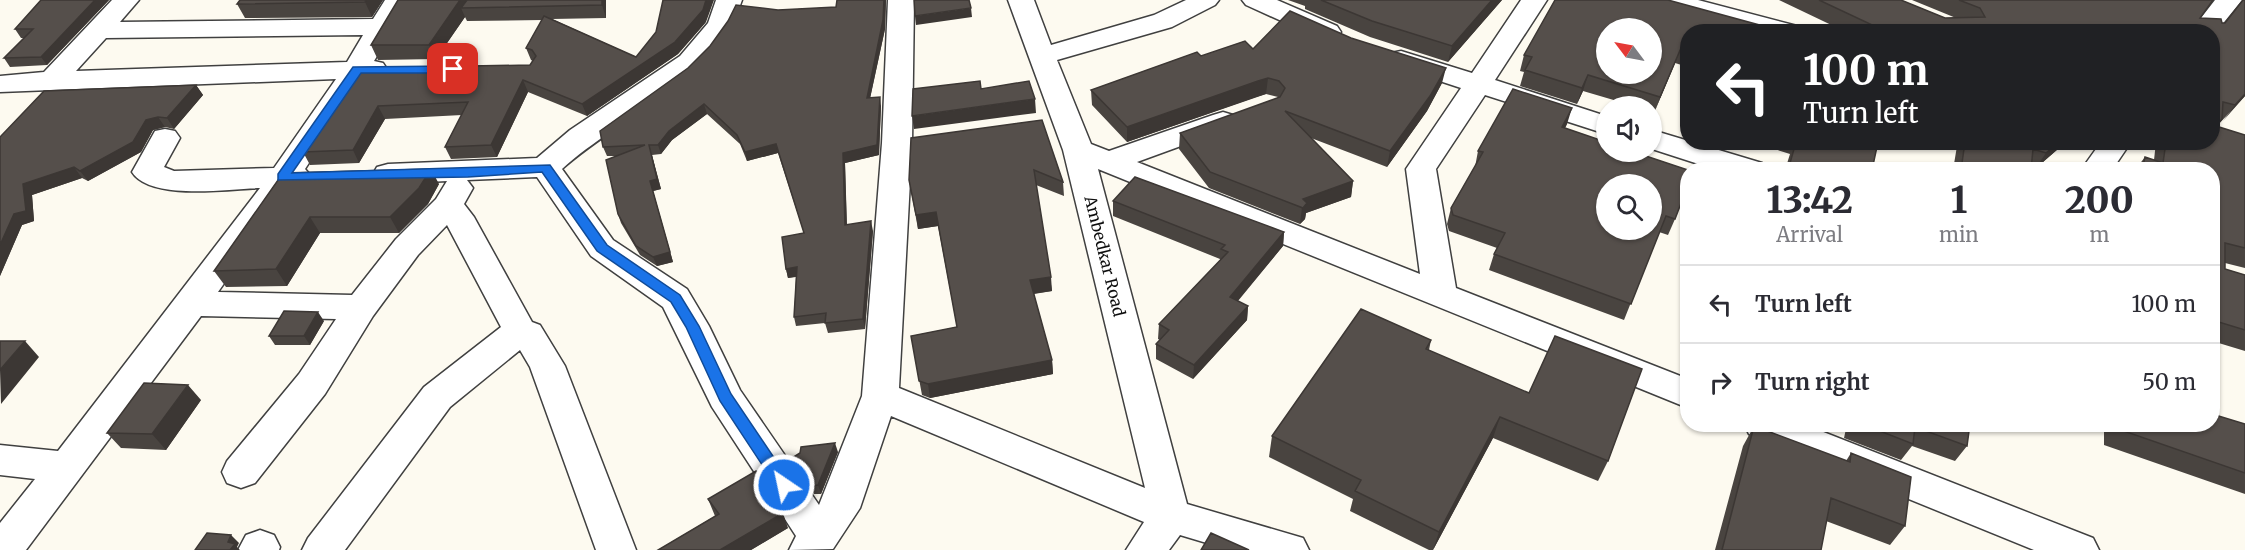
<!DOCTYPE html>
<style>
body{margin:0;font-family:Merriweather,serif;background:#f2f2f3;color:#2b2b33;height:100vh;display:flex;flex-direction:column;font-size:22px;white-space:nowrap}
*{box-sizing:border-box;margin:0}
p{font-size:20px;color:#7c7c81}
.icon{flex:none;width:33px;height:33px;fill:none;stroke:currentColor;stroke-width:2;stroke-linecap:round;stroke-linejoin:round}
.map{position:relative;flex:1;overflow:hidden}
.panel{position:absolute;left:1680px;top:162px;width:540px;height:270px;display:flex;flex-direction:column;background:#fff;border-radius:24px;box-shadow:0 2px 4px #0004}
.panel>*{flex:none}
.top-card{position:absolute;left:1680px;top:24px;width:540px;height:126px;border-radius:24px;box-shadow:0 2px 4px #0004;background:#202124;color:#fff;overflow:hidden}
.needle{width:39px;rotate:302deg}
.tools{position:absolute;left:1596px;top:18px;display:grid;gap:12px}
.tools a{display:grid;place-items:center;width:66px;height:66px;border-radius:50%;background:#fff;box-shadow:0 2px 4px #0004;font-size:30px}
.pin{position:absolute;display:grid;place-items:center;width:51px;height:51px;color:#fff;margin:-26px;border-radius:12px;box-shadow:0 3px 9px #0006}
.me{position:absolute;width:66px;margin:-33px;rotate:326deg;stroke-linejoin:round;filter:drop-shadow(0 0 4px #0008)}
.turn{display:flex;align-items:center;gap:21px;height:126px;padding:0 24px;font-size:27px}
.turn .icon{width:78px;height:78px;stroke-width:2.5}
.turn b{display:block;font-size:42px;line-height:51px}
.eta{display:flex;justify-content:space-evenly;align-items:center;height:102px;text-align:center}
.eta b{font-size:36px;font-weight:800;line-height:42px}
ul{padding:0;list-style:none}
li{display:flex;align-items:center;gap:18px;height:78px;padding:0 24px;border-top:2px solid #e1e1e2}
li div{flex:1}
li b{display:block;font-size:22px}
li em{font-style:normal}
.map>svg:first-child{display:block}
</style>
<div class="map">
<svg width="2245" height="550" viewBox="0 0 2245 550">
<rect width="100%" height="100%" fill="#fdfaf0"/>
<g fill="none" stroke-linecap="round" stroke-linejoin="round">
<defs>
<path id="minor" d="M112,0H139L120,22L373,19L385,0H411L374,61L383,63L387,69L383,75L364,78L305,169L312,177L308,184L292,187L218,292L352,295L396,239L436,199L447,181L388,184L377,181L373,174L377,167L388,164L537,158L570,130L680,56L708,23L716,0H742C714,83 623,114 562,169L613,240L687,289L709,326L740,390L819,505L862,396L882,143L888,0H914L912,143L899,388L1145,488L1063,150L1008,0H1034L1051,45L1154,15L1186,0H1219L1215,5L1172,27L1057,60L1091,144L1109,151L1213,115L1223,112L1233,115L1237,121L1233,127L1137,162L1420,274L1406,169L1461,88L1391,65L1387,59L1391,53L1401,51L1472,73L1521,0H1547L1495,80L1606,116V134L1485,95L1436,169L1456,288L1688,379V408L1098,169L1187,504L1303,538L1309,550H1230L1180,535L1169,550H1126L1144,522L891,416L860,508L833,549L789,550L796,536L712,407L663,307L591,256L537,177L467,180L473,188L464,204L474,217L532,322L540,325L565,366L636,550H596L530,367L520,350L450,407L345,550H302L308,538L424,387L501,327L447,225L418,255L373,316L325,394L255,483L241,488L227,483L222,472L227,461L299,374L336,319L201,316L26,550H0V523L35,479L0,475V445L58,451L260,188C229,189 150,201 132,172L155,131L165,129L175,131L180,138L164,167L174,171L274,168L336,79L0,92V76L44,72ZM363,35L347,62L76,71L106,38Z
M1242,0H1277L1337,26L1341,32L1337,38L1328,40L1319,38L1246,5Z
M1655,0H1698L1797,26L1801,32H1756L1659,5Z
M2215,0H2242L2212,37V32H2190Z
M1652,130L1762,163L1766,170H1717L1652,149Z
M2101,142H2131L2112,170H2081Z
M1744,424H1803L2093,538L2099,550H2034L1749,434Z
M260,530L274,535L280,547L279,550H238L246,535Z"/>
</defs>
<use href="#minor" stroke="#404040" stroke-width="3"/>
<use href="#minor" fill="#fff" fill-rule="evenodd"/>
</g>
<path fill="#494440" d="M41,0H109L47,65L10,67L4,58L24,38H21L15,29Z
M383,0L372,17L245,18L237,4Z
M398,0H606V18L552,19L636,57L706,22L678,54L587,116L528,92L497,157L451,159L445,147L462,115L385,119L359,163L310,165L303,152L359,68L530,65L533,61L531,60L526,48L542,20L467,21L465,17L436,59L378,60L371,45Z
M837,0H886L885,29L870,98L881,106L879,155L845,163L847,225L873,231L865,329L828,333L825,323L796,326L794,317L796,277L788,278L786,269L804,233L778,153L747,161L740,144L707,114L672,140L661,154L652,155L661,189L653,191L673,262L657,266L640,255L621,223L618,214V156H607L603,147L778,10L836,7Z
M1288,0H1502L1448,62L1370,37L1305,9V6Z
M1779,0H1901L1945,18H1956L1912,0H2213L2200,18L2222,23H2225L2245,0V96L2216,127L2245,135V268L2225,263V269L2245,275V351L2212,341V170H2135L2145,157L2154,160L2156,142H2212V32H1846Z
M1688,32V67L1675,63L1654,113L1652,112V106H1634L1583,91L1577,104L1520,86L1524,72L1520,71L1524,55Z
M1253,49L1442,83L1427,111L1387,167L1311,138L1353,181L1351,197L1306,213L1305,219L1300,224L1209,188L1179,149L1180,133L1278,98V97L1266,94L1256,97L1127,142L1092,105L1091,90L1201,56Z
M196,85L203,95L174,129L165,127L153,130L141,152L88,181L82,178L32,195L34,221L22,225L0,276V137Z
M1042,120L1063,182L1064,196L1036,185L1052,291L1034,294L1052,360L1053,374L930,398L922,395L911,336L957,327L938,226L918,229L909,180Z
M1567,124L1565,128L1675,219L1668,235L1659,232L1624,320L1489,270L1494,254L1497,248L1449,231L1447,224L1451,208L1475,167L1478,151Z
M1752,142H1878L1872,170H1785L1790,154Z
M1945,142H2066L2035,169L2031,168V170H1953L1957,146Z
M283,173L439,184L428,204L399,233H320L287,286L226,287L214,271Z
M1113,201L1284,232L1283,246L1238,301L1248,306L1247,320L1193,379L1156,359V344L1160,340L1158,339L1159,324L1220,261V259L1113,216Z
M324,321L310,345H275L269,336Z
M1431,340L1429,350L1608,461L1598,481L1493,438L1433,550H1429L1350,511L1353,499L1269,457L1272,436Z
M201,400L166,450L121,448L107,433Z
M1847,424H1970L1967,446L1955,461L1912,446L1901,460L1844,438Z
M2104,424H2245V494L2104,445Z
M1754,426L1846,461L1851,453L1905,526L1890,545L1826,521L1821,550H1715L1743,446Z
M838,452L821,494H814L795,466L792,458Z
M708,499L788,528L751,550H658L715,516Z"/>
<path fill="#3c3734" d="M95,0H109L47,65L41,57Z
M366,0H383L372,17L365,2Z
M460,0H476L461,8L465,17L436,59L429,45Z
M602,0H606V18L602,5Z
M706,0H714L706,22L678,54L587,116L582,104Z
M884,0H886L885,29L868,108L867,98Z
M1492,0H1502L1448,62L1452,46Z
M971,8L972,17L916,25L915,16Z
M1681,48L1675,63L1654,113L1660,97Z
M1446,68L1442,83L1427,111L1387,167L1390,151Z
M1588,75L1583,91L1577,104L1582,88Z
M1268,78L1266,94L1127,142V127Z
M523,80L528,92L497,157L491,145Z
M196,85L203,95L174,129L167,118Z
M2245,94V96L2223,121L2235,105Z
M880,97L881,106L879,155L845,163L847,235L845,225L843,153Z
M1035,99L1036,113L914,129L912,116Z
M704,104L707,114L672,140L661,154L658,145L669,131Z
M378,106L385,119L359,163L353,150Z
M1572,108L1567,124L1557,143L1562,127Z
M158,117L165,127L153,130L141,152L88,181L80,171L146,120Z
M2059,142H2066L2035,169L2046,153Z
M776,144L778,153L747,161L745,152Z
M649,145L661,189L653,191L673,262L657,266L653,257L650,181Z
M74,167L82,178L32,195L34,221L22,225L0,276V245L23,184Z
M431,169L439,184L428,204L399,233L390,217Z
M1353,181L1351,197L1306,213L1305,219L1300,224L1303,199Z
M936,212L938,226L918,229L916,215Z
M310,217L320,233L287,286L276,269Z
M871,221L873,231L865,329L863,319Z
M1284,232L1283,246L1229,311L1230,297Z
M797,267L799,276L788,278L786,269Z
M1051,277L1052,291L1031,294L1030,280Z
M1248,306L1247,320L1193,379L1194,365Z
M318,312L324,321L310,345L304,336Z
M25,341L39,357L1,404L0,370Z
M1052,360L1053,374L930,398L928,384Z
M188,385L201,400L166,450L152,434Z
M1500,417L1493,438L1433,550L1439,532Z
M835,443L838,452L821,494L818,485Z
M783,513L788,528L751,550H720Z
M231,535L239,543L237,547L240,550H230L228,542Z"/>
<path fill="#554f4b" stroke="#3c3734" stroke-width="1.5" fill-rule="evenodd" d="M41,0H95L41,57L4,58L33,29H15Z
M240,0H366L365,2L237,4Z
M398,0H460L429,45H371Z
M467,0H602V5L461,8Z
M663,0H706L703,10L675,42L582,104L523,80L491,145L445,147L468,102L378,106L353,150L303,152L359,68L530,65L536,56L532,50L526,48L544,16L636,57L656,32Z
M837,0H884L883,20L867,98L880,97L877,145L843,153L845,225L871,221L863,319L825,323L826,313L794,317L797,267L786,269L782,237L804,233L776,144L745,152L737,135L704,104L669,131L658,145H649L657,179L650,181L670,252L653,257L636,246L618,214L606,160L645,145L603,147L600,131L688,68L710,46L728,21L736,5L778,10L836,7Z
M914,0H969L971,8L915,16Z
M1321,0H1492L1452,46L1372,21Z
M1555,0H1668L1785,32H1688V49L1681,48L1660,97L1588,75L1582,88L1525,70L1532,57L1524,55ZM1606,28H1652V74H1606Z
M1819,0H1901L1945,18L1985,17L1980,8L1959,0H2213L2200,18L2221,19L2222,23H2225L2243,0H2245V94L2235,105L2223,102L2222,119L2216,126L2245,135V248L2225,243V269L2245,275V330L2212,320V170H2142L2145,157L2163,163L2166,142H2212V32H1887Z
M1290,11L1351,38L1446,68L1430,96L1390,151L1285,111L1353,181L1303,199L1307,203L1303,208L1210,172L1180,133L1280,97L1285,88L1279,81L1268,78L1258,81L1127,127L1091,90L1197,52L1201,56L1245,41L1253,49Z
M980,81L981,89L1029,81L1035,99L912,116L913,89Z
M196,85L167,118L158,117L146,120L133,142L80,171L74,167L23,184L26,211L14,214L0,245V137L44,91Z
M1513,89L1572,108L1562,127L1606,142V152H1634L1688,170V185L1675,219L1666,216L1631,304L1494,254L1505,233L1453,215L1451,208L1483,152L1478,151ZM1606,184H1652V230H1606Z
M1042,120L1063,182L1034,170L1051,277L1030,280L1052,360L928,384L919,381L911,336L957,327L936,212L916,215L909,180L911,138Z
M1796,142H1878L1872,170H1788Z
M1965,142H2059L2046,153L2033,149L2031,170H1961Z
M431,169L419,188L390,217H310L276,269L214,271L283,173Z
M1135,177L1284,232L1230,297L1248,306L1194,365L1156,344L1169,330L1159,324L1228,252L1221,249L1225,245L1113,201Z
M1361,309L1431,340L1426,349L1529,393L1555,336L1642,369L1608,461L1500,417L1439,532L1355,491L1361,480L1272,436Z
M284,311L318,312L304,336H269Z
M0,341H25L0,370Z
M144,383L188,385L152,434L107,433Z
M2212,414L2245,424V473L2118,429V424H2212Z
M1862,424H1970L1967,446L1915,427L1913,444Z
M1754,426L1850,462L1851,453L1911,477L1905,526L1831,498L1821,550H1722Z
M835,443L818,485L812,486L792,458L800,453L801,447Z
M756,471L783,513L720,550H658L719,514L708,499Z
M207,533L231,535L228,542L235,544L230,550H195Z
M1211,533L1249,550H1201Z"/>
<path fill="#1a73e8" stroke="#114b97" stroke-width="1.5" d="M353,67L453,66L459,69L453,73H361L292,173L550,165L607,245L680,295L699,326L731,394L789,480L792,485L789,489H778L720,401L686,327L671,302L597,251L542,172L468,177L278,180V174Z"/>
<g text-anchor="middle" stroke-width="6" stroke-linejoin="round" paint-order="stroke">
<g font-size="16" fill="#0d0d0d" stroke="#fff">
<text transform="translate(1105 256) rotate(76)" y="6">Ambedkar Road</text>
</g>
</g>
</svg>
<div class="tools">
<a><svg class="needle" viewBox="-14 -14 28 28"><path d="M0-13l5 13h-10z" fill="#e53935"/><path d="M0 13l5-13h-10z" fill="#7c7c81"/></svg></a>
<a><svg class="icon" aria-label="sound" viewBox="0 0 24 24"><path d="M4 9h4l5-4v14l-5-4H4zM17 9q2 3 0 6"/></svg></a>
<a><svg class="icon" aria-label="search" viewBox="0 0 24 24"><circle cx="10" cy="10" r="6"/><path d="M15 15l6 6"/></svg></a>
</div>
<div class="pin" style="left:453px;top:69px;background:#d93025"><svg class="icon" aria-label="arrive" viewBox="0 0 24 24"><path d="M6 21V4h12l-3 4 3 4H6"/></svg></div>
<svg class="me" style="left:784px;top:485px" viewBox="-20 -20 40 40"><circle r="17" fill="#1a73e8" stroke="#fff" stroke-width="3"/><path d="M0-11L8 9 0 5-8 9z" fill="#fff"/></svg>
<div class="top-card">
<div class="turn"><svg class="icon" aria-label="left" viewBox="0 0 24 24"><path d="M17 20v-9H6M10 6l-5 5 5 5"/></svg><div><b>100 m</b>Turn left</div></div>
</div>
<section class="panel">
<div class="eta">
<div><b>13:42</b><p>Arrival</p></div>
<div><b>1</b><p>min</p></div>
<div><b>200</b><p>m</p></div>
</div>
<ul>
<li><svg class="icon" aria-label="left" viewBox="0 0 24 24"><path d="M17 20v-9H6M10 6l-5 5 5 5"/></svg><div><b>Turn left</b></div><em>100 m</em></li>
<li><svg class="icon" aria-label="right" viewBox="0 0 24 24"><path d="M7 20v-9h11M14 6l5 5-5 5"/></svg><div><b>Turn right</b></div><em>50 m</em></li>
</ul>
</section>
</div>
